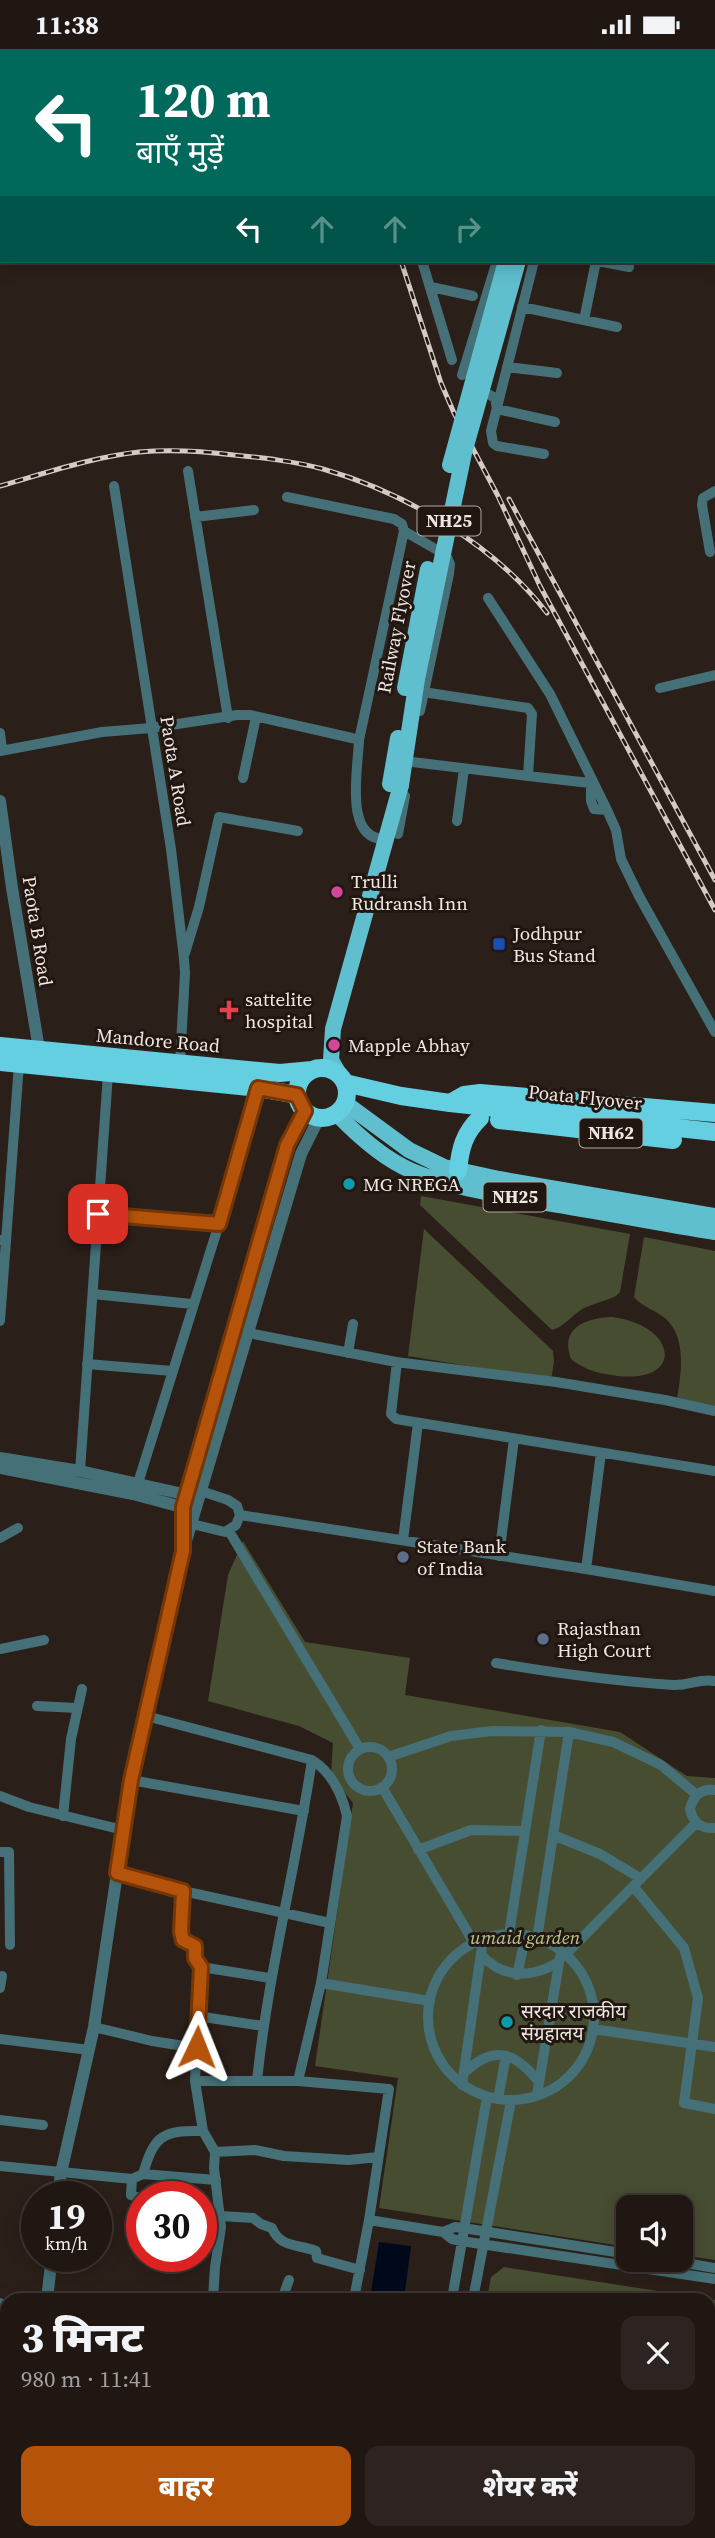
<!DOCTYPE html>
<html lang="hi">
<meta charset="utf-8">
<style>
body{margin:0;font-family:"Source Serif 4","Noto Sans Devanagari",serif;background:#2d2421;color:#f1f3f6;height:100vh;display:flex;flex-direction:column;font-size:26px;white-space:nowrap}
*{box-sizing:border-box;margin:0}
p{font-size:23px;color:#a29fa0}
.icon{flex:none;width:38px;height:38px;fill:none;stroke:currentColor;stroke-width:2;stroke-linecap:round;stroke-linejoin:round}
.map{position:relative;flex:1;overflow:hidden}
.sheet{position:absolute;left:0px;top:2244px;width:716px;height:247px;display:flex;flex-direction:column;background:#201713;border-radius:21px 21px 0 0;box-shadow:0 4px 18px #0003,0 0 0 2px #3d3633}
.sheet>*{flex:none}
.banner{position:absolute;left:0px;top:0px;width:716px;height:214px;box-shadow:0 4px 18px #0003,0 0 0 2px #3d3633;background:#00695c;color:#fff;overflow:hidden}
.controls{position:absolute;left:616px;top:2146px;display:grid;gap:14px}
.controls a{display:grid;place-items:center;width:77px;height:77px;border-radius:14px;background:#201713;box-shadow:0 4px 18px #0003,0 0 0 2px #3d3633;font-size:35px}
.speed{position:absolute;left:21px;top:2132px;display:flex;gap:14px;font-size:35px;font-weight:700;text-align:center}
.speed>*{display:grid;place-content:center;width:91px;height:91px;border-radius:50%;background:#201713;box-shadow:0 4px 18px #0003,0 0 0 2px #3d3633;line-height:1}
.speed small{font-size:18px;font-weight:400}
.speed .limit{border:10px solid #d22;background:#fff;color:#111}
.pin{position:absolute;display:grid;place-items:center;width:60px;height:60px;color:#fff;margin:-30px;border-radius:14px;box-shadow:0 4px 10px #0006}
.me{position:absolute;width:77px;margin:-38px;rotate:2deg;stroke-linejoin:round;filter:drop-shadow(0 0 5px #0008)}
.turn{display:flex;align-items:center;gap:24px;height:147px;padding:0 21px;font-size:32px}
.turn .icon{width:91px;height:91px;stroke-width:2.5}
.turn b{display:block;font-size:49px;line-height:60px}
.lanes{display:flex;align-items:center;height:66px;padding:0 21px;background:#0003;justify-content:center;gap:35px;direction:ltr}
.lanes .off{opacity:.35}
.round{display:grid;place-items:center;flex:none;width:74px;height:74px;border-radius:14px;background:#2d2421}
.overview{display:flex;align-items:center;justify-content:space-between;height:119px;padding:0 21px}
h1{font-size:42px;font-weight:800;line-height:52px}
.button{display:flex;gap:14px;margin-top:auto;padding:14px 21px}
.button a{flex:1;height:80px;border-radius:14px;background:#b45309;color:#fff;font-size:28px;font-weight:800;line-height:80px;text-align:center}
.button a+a{background:#2d2421;color:#f1f3f6}
.status{display:flex;justify-content:space-between;align-items:center;height:49px;padding:0 35px;background:#201713;direction:ltr}
.status svg{height:19px;fill:currentColor}
.map>svg:first-child{display:block}
</style>
<div class="status"><b>11:38</b><svg viewBox="0 0 49 12"><path d="M0 12V9h3v3zM5 12V6h3v6zM10 12V3h3v9zM15 12V0h3v12zM26 1h20v11H26zM47 4h2v5h-2z"/></svg></div>
<div class="map">
<svg width="715" height="2489" viewBox="0 0 715 2489">
<rect width="100%" height="100%" fill="#2b1f19"/>
<path fill="#474d31" d="M421,1147L630,1185L620,1243L616,1247C606,1252 595,1254 584,1259C573,1265 564,1278 552,1281L420,1156Z
M424,1180L553,1302L554,1313L551,1331L408,1307Z
M644,1188L715,1202V1359L677,1350C681,1326 687,1289 666,1270C656,1261 642,1258 634,1248Z
M612,1268C679,1276 686,1338 611,1326C596,1324 582,1319 571,1310C559,1278 587,1269 612,1268Z
M243,1492L305,1593L410,1609L405,1646L620,1683L687,1727L715,1729V2211L681,2206V2158H628V2198L379,2159L398,2029L315,2017L353,1754L331,1726L333,1694L299,1677L208,1652L228,1526Z
M504,2218L715,2251V2421L709,2420V2250H487L491,2228Z"/>
<path fill="#00091c" d="M379,2193L411,2197L404,2250H370Z"/>
<g fill="none" stroke-linecap="round" stroke-linejoin="round">
<path stroke="#457077" stroke-width="10" d="M381,0V2
M403,2V0
M470,2V0
M0,59H2
M714,100H715
M0,151H2
M422,212L452,311
M534,212L491,382L493,394L497,397L544,405
M598,212L629,218
M431,238L473,247
M522,258L617,278
M584,271L596,212
M507,318L557,324
M462,326L497,212
M481,341L495,349L497,360L555,373
M188,422L228,669
M114,437L171,800L184,910L185,924L180,1014
M287,448L394,470L402,475L404,482L446,506L450,515L449,525L420,662
M195,468L254,461
M710,503L702,456L703,449L715,442
M488,549L550,645L607,761L616,781L621,810L639,847L715,983
M660,639L715,626
M423,643L528,659L532,665L528,727L590,734L591,736V752L594,760L607,761
M0,684L2,701
M359,691L404,482
M0,702L102,683L151,679L237,666H250L352,689L359,691C358,720 343,793 387,790
M412,713L528,727
M243,729L256,668
M457,772L464,720
M398,785L405,747
M185,904L199,858L219,768L298,782
M98,1165L219,1175
M0,1191L6,1192L19,1015
M93,1245L192,1255
M0,1272L6,1192
M233,1281L396,1313L556,1333L665,1351L715,1362
M348,1304L353,1275
M397,1313L391,1365L396,1370L715,1422
M87,1315L172,1322
M80,1422L108,1025
M138,1434L228,1146L258,1039
M240,1466L586,1520L715,1542
M192,1475L225,1483L236,1476L240,1466L237,1457L228,1451L201,1442
M229,1482L360,1700
M0,1489L18,1479
M403,1491L418,1374
M499,1507L514,1390
M586,1520L601,1404
M0,1600L44,1591
M496,1614C555,1624 613,1632 673,1636C688,1637 700,1629 715,1632
M37,1657L77,1659
M146,1667L312,1711C331,1723 342,1745 347,1767L321,1934L298,2032L389,2040L369,2171L354,2250
M348 1720a22 22 0 1 1 44 0a22 22 0 1 1-44 0Z
M388,1708L451,1687L492,1682L569,1683L613,1693L661,1716L697,1746
M131,1731L304,1762
M382,1738L474,1894
M715,1741C701,1739 693,1747 690,1760C693,1774 701,1780 715,1779
M0,1747L29,1758L123,1781
M63,1767L71,1690L82,1640
M553,1786L600,1805L640,1829
M418,1801L471,1781L525,1782
M0,1803H9L10,1896
M117,1824L183,1842L330,1874
M633,1837L684,1899L698,1949L684,2054L715,2060
M183,1842L181,1883L183,1891L195,1897L196,1909L201,1918L195,2032H298
M509,1885L541,1681
M428 1968a83 83 0 1 1 166 0a83 83 0 1 1-166 0Z
M537,1890L569,1683
M481,1906C504,1930 532,1929 559,1913
M565,1906L696,1774
M201,1918L270,1929
M517,1926L526,1886
M321,1934L430,1952
M0,1939L2,1927
M197,1967L263,1977
M94,1978L152,1992L197,1999
M593,1980L715,1998
M0,1990L89,2001
M464,2024C494,1995 515,2003 539,2033
M257,2032C268,1924 296,1818 312,1711
M462,2036L483,1890
M537,2046L561,1902
M498,2050L506,2007
M0,2071L43,2076
M203,2082L215,2103L255,2101L284,2107L349,2111L378,2108
M0,2117L132,2130L143,2125C154,2087 162,2081 203,2082L195,2032
M143,2125L216,2131
M132,2130L131,2146L142,2150
M221,2167L253,2169L261,2175L272,2179C280,2199 298,2195 316,2202L317,2209L360,2221
M369,2171L443,2183L452,2190L461,2192L715,2230
M443,2183L455,2178L463,2179L628,2205
M662,2210L715,2219
M213,2250L215,2218L221,2178L214,2119L215,2103
M282,2250L289,2231
M452,2250L487,2048
M473,2250L511,2052
M0,2254L7,2257
M0,2266L7,2270
M0,2368L7,2370
M376,2483L386,2489
M485,2483V2489
M561,2483L598,2489
M238,2489L239,2483
M340,2489L341,2488
M526,2489L527,2483
M627,2489L628,2483"/>
<path stroke="#457077" stroke-width="12" d="M0,752L12,839L40,1006
M0,1409L80,1422L192,1447
M0,1419L133,1445L189,1460
M183,1487V1458L186,1445L287,1096L305,1062
M58,2147L61,2124L94,1978L131,1731L183,1502L301,1105L319,1069
M47,2250L52,2207
M709,2425L715,2426
M709,2440L715,2441
M39,2483V2489"/>
<path stroke="#5fbfce" stroke-width="16" d="M558,2V0
M569,2L570,0
M339,1025L331,1011L333,980L401,736
M345,1054L409,1101L444,1118L499,1130L715,1167
M336,1064C357,1086 384,1110 412,1122C455,1140 502,1146 547,1154C603,1163 659,1174 715,1183"/>
<path stroke="#63cfe0" stroke-width="18" d="M0,997L280,1024L312,1021
M0,1013L258,1039L297,1046
M297 1044a25 25 0 1 1 50 0a25 25 0 1 1-50 0Z
M345,1034L401,1047L450,1054L715,1083
M450,1054L464,1046L480,1044L715,1064
M499,1071L673,1091
M458,1122C460,1100 464,1084 480,1069"/>
<defs>
<path id="rail" d="M352,0V2
M401,212L441,334L454,364L498,447L540,537L715,861
M0,437C46,424 92,408 139,403C171,400 202,402 234,406C264,409 293,412 323,420C404,443 495,496 547,564
M509,450L715,831"/>
</defs>
<use href="#rail" stroke="#d4cbc7" stroke-width="5"/>
<use href="#rail" stroke="#211610" stroke-width="2.5" stroke-dasharray="8" stroke-linecap="butt"/>
<path stroke="#5fbfce" stroke-width="16" d="M450,416L506,212
M405,639L428,520
M390,735L398,689
M401,736L417,630L464,404L518,212"/>
</g>
<g fill="none" stroke-linecap="round" stroke-linejoin="round">
<defs>
<path id="route" d="M98,1165L219,1175L258,1039L297,1046L305,1062L287,1096L183,1458V1502L131,1731L117,1824L183,1842L181,1883L183,1891L195,1897V1909L201,1918L197,1998"/>
</defs>
<use href="#route" stroke="#753606" stroke-width="18"/>
<use href="#route" stroke="#b45309" stroke-width="12"/>
</g>
<g fill="#d1479c" stroke="#211610" stroke-width="2.5">
<circle cx="337" cy="843" r="7"/>
<circle cx="334" cy="996" r="7"/>
</g>
<rect fill="#1a4fb4" stroke="#211610" stroke-width="2.5" x="492" y="888" width="14" height="14" rx="3.5"/>
<path fill="#e0444e" stroke="#211610" stroke-width="2.5" d="M225.5 950.5h7v7h7v7h-7v7h-7v-7h-7v-7h7z"/>
<g fill="#0f9aa8" stroke="#211610" stroke-width="2.5">
<circle cx="349" cy="1135" r="7"/>
<circle cx="507" cy="1973" r="7"/>
</g>
<g fill="#5c6f8a" stroke="#211610" stroke-width="2.5">
<circle cx="403" cy="1508" r="7"/>
<circle cx="543" cy="1590" r="7"/>
</g>
<g text-anchor="middle" stroke-width="6" stroke-linejoin="round" paint-order="stroke">
<g fill="#211610" stroke="#b1a8a4" stroke-width="2">
<rect x="417.5" y="457.5" width="63" height="29" rx="5"/>
<rect x="579.5" y="1069.5" width="63" height="29" rx="5"/>
<rect x="483.5" y="1133.5" width="63" height="29" rx="5"/>
</g>
<g font-size="18" font-weight="bold" fill="#efe7e3">
<text x="449" y="478">NH25</text>
<text x="611" y="1090">NH62</text>
<text x="515" y="1154">NH25</text>
</g>
<g font-size="19" fill="#efe7e3" stroke="#211610">
<text transform="translate(396 578) rotate(-79)" y="7">Railway Flyover</text>
<text transform="translate(176 722) rotate(81)" y="7">Paota A Road</text>
<text transform="translate(38 882) rotate(81)" y="7">Paota B Road</text>
<text transform="translate(158 991) rotate(5)" y="7">Mandore Road</text>
<text transform="translate(585 1048) rotate(6)" y="7">Poata Flyover</text>
</g>
<g font-size="19" fill="#efe7e3" stroke="#211610" text-anchor="start">
<text x="351" y="839">Trulli<tspan x="351" dy="22">Rudransh Inn</tspan></text>
<text x="513" y="891">Jodhpur<tspan x="513" dy="22">Bus Stand</tspan></text>
<text x="245" y="957">sattelite<tspan x="245" dy="22">hospital</tspan></text>
<text x="348" y="1003">Mapple Abhay</text>
<text x="363" y="1142">MG NREGA</text>
<text x="417" y="1504">State Bank<tspan x="417" dy="22">of India</tspan></text>
<text x="557" y="1586">Rajasthan<tspan x="557" dy="22">High Court</tspan></text>
<text x="521" y="1969">सरदार राजकीय<tspan x="521" dy="22">संग्रहालय</tspan></text>
</g>
<g font-size="19" font-style="italic" fill="#b8c68b" stroke="#211610">
<text x="525" y="1895">umaid garden</text>
</g>
</g>
</svg>
<div class="controls">
<a><svg class="icon" aria-label="sound" viewBox="0 0 24 24"><path d="M4 9h4l5-4v14l-5-4H4zM17 9q2 3 0 6"/></svg></a>
</div>
<div class="speed"><div>19<small>km/h</small></div><div class="limit">30</div></div>
<div class="pin" style="left:98px;top:1165px;background:#d93025"><svg class="icon" aria-label="arrive" viewBox="0 0 24 24"><path d="M6 21V4h12l-3 4 3 4H6"/></svg></div>
<svg class="me" style="left:197px;top:1998px" viewBox="-20 -20 40 40"><path d="M0-17L14 15 0 8-14 15z" fill="#b45309" stroke="#fff" stroke-width="4"/></svg>
<div class="banner">
<div class="turn"><svg class="icon" aria-label="left" viewBox="0 0 24 24"><path d="M17 20v-9H6M10 6l-5 5 5 5"/></svg><div><b>120 m</b>बाएँ मुड़ें</div></div>
<div class="lanes"><svg class="icon" aria-label="left" viewBox="0 0 24 24"><path d="M17 20v-9H6M10 6l-5 5 5 5"/></svg><svg class="icon off" aria-label="ahead" viewBox="0 0 24 24"><path d="M12 20V5M6 11l6-6 6 6"/></svg><svg class="icon off" aria-label="ahead" viewBox="0 0 24 24"><path d="M12 20V5M6 11l6-6 6 6"/></svg><svg class="icon off" aria-label="right" viewBox="0 0 24 24"><path d="M7 20v-9h11M14 6l5 5-5 5"/></svg></div>
</div>
<section class="sheet">
<div class="overview"><div><h1>3 मिनट</h1><p>980 m · 11:41</p></div><a class="round"><svg class="icon" aria-label="close" viewBox="0 0 24 24"><path d="M6 6l12 12M18 6L6 18"/></svg></a></div>
<div class="button"><a>बाहर</a><a>शेयर करें</a></div>
</section>
</div>
